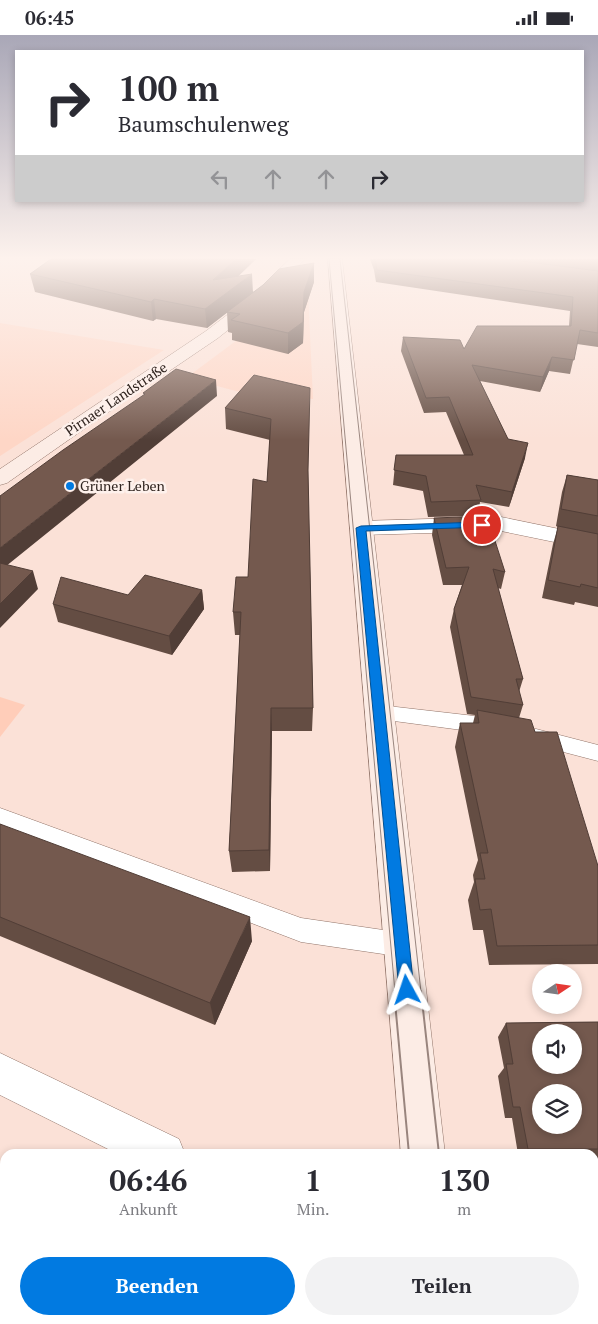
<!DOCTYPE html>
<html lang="de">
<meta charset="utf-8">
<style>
body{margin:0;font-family:"PT Serif",serif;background:#f2f2f3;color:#2b2b33;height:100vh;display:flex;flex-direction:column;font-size:19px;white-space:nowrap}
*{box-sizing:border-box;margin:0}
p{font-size:16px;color:#7c7c81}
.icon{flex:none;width:28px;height:28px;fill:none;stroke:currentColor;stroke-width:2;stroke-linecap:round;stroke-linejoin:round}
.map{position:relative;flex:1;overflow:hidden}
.sheet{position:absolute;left:0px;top:1114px;width:599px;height:176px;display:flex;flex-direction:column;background:#fff;border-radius:15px 15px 0 0;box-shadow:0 2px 8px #0003}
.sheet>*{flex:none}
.banner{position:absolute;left:15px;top:15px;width:569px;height:152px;border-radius:0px;box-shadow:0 2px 8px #0003;background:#fff;color:#2b2b33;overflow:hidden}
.needle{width:32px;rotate:77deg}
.buttons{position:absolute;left:532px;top:929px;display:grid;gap:10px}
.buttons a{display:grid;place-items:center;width:50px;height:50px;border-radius:50%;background:#fff;box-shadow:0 2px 8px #0003;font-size:25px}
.pin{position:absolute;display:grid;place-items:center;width:42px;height:42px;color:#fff;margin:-21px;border:2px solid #fff;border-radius:50%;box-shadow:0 1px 5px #0007}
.me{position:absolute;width:55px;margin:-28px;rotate:355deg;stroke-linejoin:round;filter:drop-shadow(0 0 4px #0008)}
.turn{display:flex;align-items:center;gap:18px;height:105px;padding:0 20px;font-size:22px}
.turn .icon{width:65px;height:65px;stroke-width:2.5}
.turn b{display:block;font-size:35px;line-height:42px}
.lanes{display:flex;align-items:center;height:48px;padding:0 20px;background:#0003;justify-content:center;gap:25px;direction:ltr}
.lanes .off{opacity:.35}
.eta{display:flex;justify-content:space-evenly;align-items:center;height:85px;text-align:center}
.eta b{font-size:30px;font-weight:700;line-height:35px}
.button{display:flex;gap:10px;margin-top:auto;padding:10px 20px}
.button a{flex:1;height:58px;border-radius:30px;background:#017ae1;color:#fff;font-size:20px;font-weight:700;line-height:58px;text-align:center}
.button a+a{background:#f2f2f3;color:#2b2b33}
.status{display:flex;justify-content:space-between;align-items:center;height:35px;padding:0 25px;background:#fff;direction:ltr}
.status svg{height:14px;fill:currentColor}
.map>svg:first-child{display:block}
</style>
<div class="status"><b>06:45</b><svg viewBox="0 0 49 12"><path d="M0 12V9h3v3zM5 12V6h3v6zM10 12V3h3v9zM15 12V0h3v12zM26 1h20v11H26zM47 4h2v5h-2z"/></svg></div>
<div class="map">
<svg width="598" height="1289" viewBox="0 0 598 1289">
<rect width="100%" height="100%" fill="#fbe1d7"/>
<path fill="#fed6c6" d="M308,257L313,364L240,357L186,343L276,276Z
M0,288L164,315L0,421Z"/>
<path fill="#ffcdb9" d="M0,662L25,670L0,702Z
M594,1273L598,1275V1289H530L529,1285H594Z"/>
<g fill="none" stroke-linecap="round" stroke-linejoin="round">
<defs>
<path id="lane" d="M379,670L492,683L499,686L502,691L499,696L492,699L379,684L372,682L369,677L372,672Z
M536,694L598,710V726L529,708L526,702L529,696Z
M0,773L301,883L390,896L402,895L411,899L414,907L411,915L402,919L390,920L301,907L0,792Z
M594,1226L598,1228V1260L594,1258Z"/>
<path id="street" d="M501,482L598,502V516L501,496L361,500L353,498L350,493L353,488L361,486Z
M0,1018L179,1104L185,1119H118L0,1060Z"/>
<path id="secondary" d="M290,224H305L262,268L218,303L94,387L7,448L0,450V434L206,296L252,261Z
M328,224H342L445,1119H401Z
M415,1285H463L464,1289H416Z"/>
</defs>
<use href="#lane" stroke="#92756a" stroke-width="1"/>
<use href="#street" stroke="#92756a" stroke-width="1"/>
<use href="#secondary" stroke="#92756a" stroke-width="1"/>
<use href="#lane" fill="#fff" fill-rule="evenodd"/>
<use href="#street" fill="#fff" fill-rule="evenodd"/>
<use href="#secondary" fill="#fcece5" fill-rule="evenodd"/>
<path stroke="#99857e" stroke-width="1" d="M329,224L395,957
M340,224L421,957"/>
<path stroke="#99857e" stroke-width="2" d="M394,956L409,1119
M421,956L439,1119
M423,1285L424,1289
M457,1285L458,1289"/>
</g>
<path fill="#644d43" d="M51,224H256L238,241L253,257L314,228V247L304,277L303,308L288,319L232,305V298L228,297L227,277L207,293L156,284L153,286L35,257L30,239Z
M370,224H598V312L577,309L570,339L549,336L540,357L480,346L508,404L525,423L509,472L480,467L478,481L428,482L423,456L393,450L396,420H464L446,377L424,378L401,316L403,302L464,314L569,291L570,276L376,247L374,235Z
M254,340L308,442L313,673L312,696H272L270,836L232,837L229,816L240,600H235L233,577L248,542L267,447L270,405L226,394L225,373Z
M567,440L598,445V572L575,567L574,570L542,563L553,509L558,492L556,491L562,457Z
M434,483L505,537L501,554L498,553L523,644L519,657L523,670L519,683L535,697L598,831V929L489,930L483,895H473L468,865L474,847L473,840L478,825L455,712L460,688H473L475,680L467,679L450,592L454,574L462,550H443L432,500Z
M202,555L204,574L172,620L58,587L53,569L128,560Z
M0,789L252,906L215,990L0,901Z
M598,987V1124H594V1119H518L512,1083H505L498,1041L504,1033L498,1002L506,988Z"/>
<path fill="#513e37" d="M236,224H256L215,264L213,245Z
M314,228V247L304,277L303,308L288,319V298Z
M252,239L253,258L207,293L205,274Z
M154,264L156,284L153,286L151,267Z
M552,322L549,336L540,357L543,342Z
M216,345L217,361L0,536V513Z
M528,408L525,423L509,472L512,457Z
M33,536L38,554L0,593V569Z
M202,555L204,574L172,620L169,601Z
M271,673L272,696L270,836L269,815Z
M250,882L252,906L215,990L210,968Z
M140,1285H148L146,1289H138Z"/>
<path fill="#74594e" stroke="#513e37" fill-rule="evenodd" d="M51,224H236L213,245L252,239L205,274L154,264L151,267L30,239Z
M375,224H506L598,236V298L580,295L574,325L552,322L543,342L472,330L508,404L528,408L512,457L476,450L481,465L431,467L426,441L394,435L396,420H473L449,362L426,363L403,302L460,305L464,314L477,291H571L573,262L377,235Z
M314,228L304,257L303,287L288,298L231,285L240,279L227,277L263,250L279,234Z
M176,334L216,345L0,513V461L63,415L145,359L143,358Z
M254,340L310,353L308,435L313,673H271L269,815L229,816L241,577H233L236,542H248L253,444L267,447L271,384L225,373Z
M567,440L598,445V481L561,474Z
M487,481L505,537L493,534L523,644H516L523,670L471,662L454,574L469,532L446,533L434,483Z
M558,491L598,499V553L581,549L580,552L548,545Z
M0,528L33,536L0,569Z
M145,540L202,555L169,601L53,569L61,542L128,560Z
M477,675L531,685L535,697H557L598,831V910L497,911L491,874L480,875L475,844H485L480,818H488L460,688H479Z
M0,789L250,882L210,968L0,882Z
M598,987V1114H528L520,1072H513L506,1029H513L506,988ZM541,998H574V1030H541ZM541,1058H574V1090H541Z
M0,1146L5,1149V1285H140L138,1289H10L0,1283Z
M234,1285H267L275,1289H233Z"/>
<linearGradient id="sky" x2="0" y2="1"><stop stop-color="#a9a7b7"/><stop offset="0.55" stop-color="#fdf2ed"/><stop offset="1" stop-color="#fdf2ed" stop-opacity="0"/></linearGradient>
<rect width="598" height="405" fill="url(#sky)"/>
<path fill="#017ae1" stroke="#014f92" d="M482,487L485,488V492L366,496L414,955L412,961L407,963L401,961L399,955L356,493L361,491Z"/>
<circle fill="#017ae1" stroke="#fef1ec" stroke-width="2" cx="70" cy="451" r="5"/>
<g text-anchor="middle" stroke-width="5" stroke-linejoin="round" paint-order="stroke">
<g font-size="14" fill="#30241f" stroke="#fef1ec">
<text transform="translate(116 364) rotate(-34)" y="5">Pirnaer Landstraße</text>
</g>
<g font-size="14" fill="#30241f" stroke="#fef1ec" text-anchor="start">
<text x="80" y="456">Grüner Leben</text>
</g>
</g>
</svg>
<div class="buttons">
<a><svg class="needle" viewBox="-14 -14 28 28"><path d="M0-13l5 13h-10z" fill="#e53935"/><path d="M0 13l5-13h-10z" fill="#7c7c81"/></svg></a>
<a><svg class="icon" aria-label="sound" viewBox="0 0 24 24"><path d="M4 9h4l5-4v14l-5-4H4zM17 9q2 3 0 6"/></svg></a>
<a><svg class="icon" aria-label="layers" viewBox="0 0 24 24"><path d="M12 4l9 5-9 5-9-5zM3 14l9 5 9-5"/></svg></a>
</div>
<div class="pin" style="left:482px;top:490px;background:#d93025"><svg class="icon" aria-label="arrive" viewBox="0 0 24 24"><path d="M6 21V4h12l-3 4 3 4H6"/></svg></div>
<svg class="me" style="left:407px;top:955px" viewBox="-20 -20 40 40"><path d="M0-17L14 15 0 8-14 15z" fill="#017ae1" stroke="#fff" stroke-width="4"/></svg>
<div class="banner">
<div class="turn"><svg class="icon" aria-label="right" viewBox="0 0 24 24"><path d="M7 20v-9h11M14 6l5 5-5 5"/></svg><div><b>100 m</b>Baumschulenweg</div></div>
<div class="lanes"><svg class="icon off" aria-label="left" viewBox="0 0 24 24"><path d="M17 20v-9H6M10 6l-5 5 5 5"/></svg><svg class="icon off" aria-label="ahead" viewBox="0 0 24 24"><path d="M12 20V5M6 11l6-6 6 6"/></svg><svg class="icon off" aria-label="ahead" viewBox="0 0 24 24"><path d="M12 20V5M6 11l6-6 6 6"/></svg><svg class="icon" aria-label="right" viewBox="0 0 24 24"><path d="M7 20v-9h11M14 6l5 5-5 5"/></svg></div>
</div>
<section class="sheet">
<div class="eta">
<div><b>06:46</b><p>Ankunft</p></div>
<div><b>1</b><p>Min.</p></div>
<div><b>130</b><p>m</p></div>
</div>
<div class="button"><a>Beenden</a><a>Teilen</a></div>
</section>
</div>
